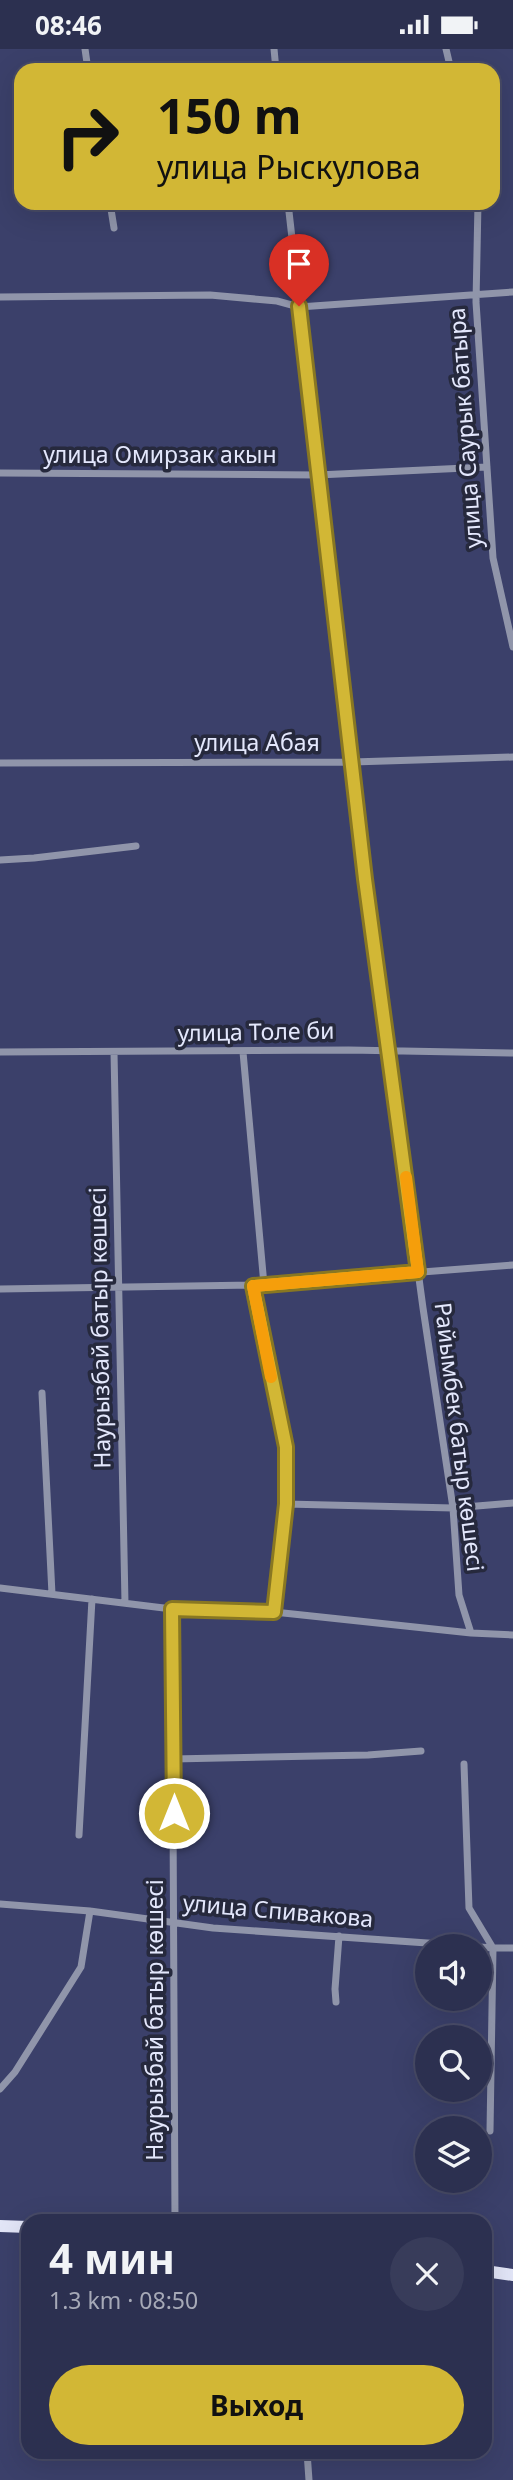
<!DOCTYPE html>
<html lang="ru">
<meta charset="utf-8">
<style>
body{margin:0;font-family:"Noto Sans",sans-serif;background:#383c5a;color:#f1f3f6;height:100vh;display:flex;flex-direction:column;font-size:26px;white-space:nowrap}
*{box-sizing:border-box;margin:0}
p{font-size:23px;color:#a6a9b7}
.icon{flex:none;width:38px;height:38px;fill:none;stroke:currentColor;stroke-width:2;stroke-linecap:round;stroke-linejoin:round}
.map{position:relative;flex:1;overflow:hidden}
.panel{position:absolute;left:21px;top:2165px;width:471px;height:245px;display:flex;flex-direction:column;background:#2c3050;border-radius:21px;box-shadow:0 7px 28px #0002,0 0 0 2px #484b67}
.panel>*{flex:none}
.top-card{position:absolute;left:14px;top:14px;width:486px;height:147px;border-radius:21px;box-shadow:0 7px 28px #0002,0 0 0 2px #484b67;background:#d2b735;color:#111;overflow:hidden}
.fabs{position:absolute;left:415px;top:1885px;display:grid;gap:14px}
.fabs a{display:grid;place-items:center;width:77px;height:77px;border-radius:50%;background:#2c3050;box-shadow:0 7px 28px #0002,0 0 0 2px #484b67;font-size:35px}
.pin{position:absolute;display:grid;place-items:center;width:60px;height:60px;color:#fff;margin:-72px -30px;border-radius:50% 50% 50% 0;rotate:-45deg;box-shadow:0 0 7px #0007}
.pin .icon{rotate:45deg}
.me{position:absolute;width:77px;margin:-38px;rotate:0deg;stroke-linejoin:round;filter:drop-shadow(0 0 5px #0008)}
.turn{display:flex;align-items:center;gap:24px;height:147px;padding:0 28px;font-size:32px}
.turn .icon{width:91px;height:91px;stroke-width:2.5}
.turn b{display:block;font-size:49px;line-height:60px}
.round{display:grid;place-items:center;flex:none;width:74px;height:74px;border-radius:37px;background:#383c5a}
.summary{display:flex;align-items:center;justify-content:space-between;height:119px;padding:0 28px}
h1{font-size:42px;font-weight:700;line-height:52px}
.primary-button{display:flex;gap:14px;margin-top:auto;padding:14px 28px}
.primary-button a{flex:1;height:80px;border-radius:42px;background:#d2b735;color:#111;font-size:28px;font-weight:700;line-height:80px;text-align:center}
.status{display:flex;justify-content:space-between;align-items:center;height:49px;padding:0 35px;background:#2c3050;direction:ltr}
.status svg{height:19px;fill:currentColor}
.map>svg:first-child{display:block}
</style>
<div class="status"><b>08:46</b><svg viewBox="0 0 49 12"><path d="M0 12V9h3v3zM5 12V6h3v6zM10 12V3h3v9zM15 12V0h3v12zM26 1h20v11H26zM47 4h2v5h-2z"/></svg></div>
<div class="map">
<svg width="513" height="2431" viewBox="0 0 513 2431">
<rect width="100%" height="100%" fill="#3b406a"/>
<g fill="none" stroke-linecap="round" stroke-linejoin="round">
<path stroke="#9095aa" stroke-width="7" d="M85,0L88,21
M274,0L276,21
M446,0L451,21
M110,154L114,179
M288,154L365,830L423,1259L453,1459L459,1546L471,1584
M478,154L476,253L493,509L513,598
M0,248L210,246L277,252L299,258L513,243
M0,424L318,426L487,418
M0,714L353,713L513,708
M0,811L34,809L136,797
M0,1003L349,1001L513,1004
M114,1003L125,1554
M243,1003L264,1236
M253,1236L286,1398V1455L274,1563
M0,1240L253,1236L513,1216
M42,1344L52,1545
M286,1455L453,1459L513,1454
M0,1539L172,1560L274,1563L471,1584L513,1586
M172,1560L175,2172
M173,1710L368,1706L421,1702
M464,1715L469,1859L493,1899H513
M79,1786L92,1550
M0,1855L90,1862L213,1879L470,1897
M480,1898L493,1899L490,2082
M336,1953L335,1940L339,1887
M0,2040L15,2023L81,1918L90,1862
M307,2403L309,2431"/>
<path stroke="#e2e5f7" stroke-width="12" d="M0,2177L28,2178
M485,2222L513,2226"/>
</g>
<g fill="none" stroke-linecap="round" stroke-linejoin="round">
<defs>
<path id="route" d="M174,1764L172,1560L274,1563L286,1455V1398L253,1237L418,1223L365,830L299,257"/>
</defs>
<use href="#route" stroke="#872" stroke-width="18"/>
<use href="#route" stroke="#d2b735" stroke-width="12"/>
<path stroke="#f59e0b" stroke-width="12" d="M271,1328L253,1237L418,1223L406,1128"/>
</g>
<g text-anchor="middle" stroke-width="7" stroke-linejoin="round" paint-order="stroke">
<g font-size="23" fill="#e3e7fc" stroke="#26293d">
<text transform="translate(465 379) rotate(-94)" y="8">улица Саурык батыра</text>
<text x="160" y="414">улица Омирзак акын</text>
<text x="257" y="702">улица Абая</text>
<text transform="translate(256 983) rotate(-1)" y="8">улица Толе би</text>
<text transform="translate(100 1279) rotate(-91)" y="8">Наурызбай батыр көшесі</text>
<text transform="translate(459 1388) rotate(83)" y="8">Райымбек батыр көшесі</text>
<text transform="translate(278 1862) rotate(5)" y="8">улица Спивакова</text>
<text transform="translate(155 1971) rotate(-90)" y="8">Наурызбай батыр көшесі</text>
</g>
</g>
</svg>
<div class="fabs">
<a><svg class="icon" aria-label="sound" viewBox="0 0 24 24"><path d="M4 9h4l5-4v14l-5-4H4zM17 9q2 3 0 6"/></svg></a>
<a><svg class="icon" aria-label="search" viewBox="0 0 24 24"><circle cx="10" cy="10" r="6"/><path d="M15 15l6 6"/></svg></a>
<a><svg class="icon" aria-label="layers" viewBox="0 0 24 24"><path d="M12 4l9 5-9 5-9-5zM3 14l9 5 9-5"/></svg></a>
</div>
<div class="pin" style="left:299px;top:257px;background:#d93025"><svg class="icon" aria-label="arrive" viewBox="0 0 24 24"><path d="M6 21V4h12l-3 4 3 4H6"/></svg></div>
<svg class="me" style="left:174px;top:1764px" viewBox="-20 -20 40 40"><circle r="17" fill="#d2b735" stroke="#fff" stroke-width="3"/><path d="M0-11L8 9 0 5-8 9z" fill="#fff"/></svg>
<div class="top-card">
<div class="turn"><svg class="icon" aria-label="right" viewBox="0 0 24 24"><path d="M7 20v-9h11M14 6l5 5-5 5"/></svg><div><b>150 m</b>улица Рыскулова</div></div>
</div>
<section class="panel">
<div class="summary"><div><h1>4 мин</h1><p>1.3 km · 08:50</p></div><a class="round"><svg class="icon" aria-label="close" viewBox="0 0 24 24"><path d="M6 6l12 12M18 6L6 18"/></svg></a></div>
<div class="primary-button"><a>Выход</a></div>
</section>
</div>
